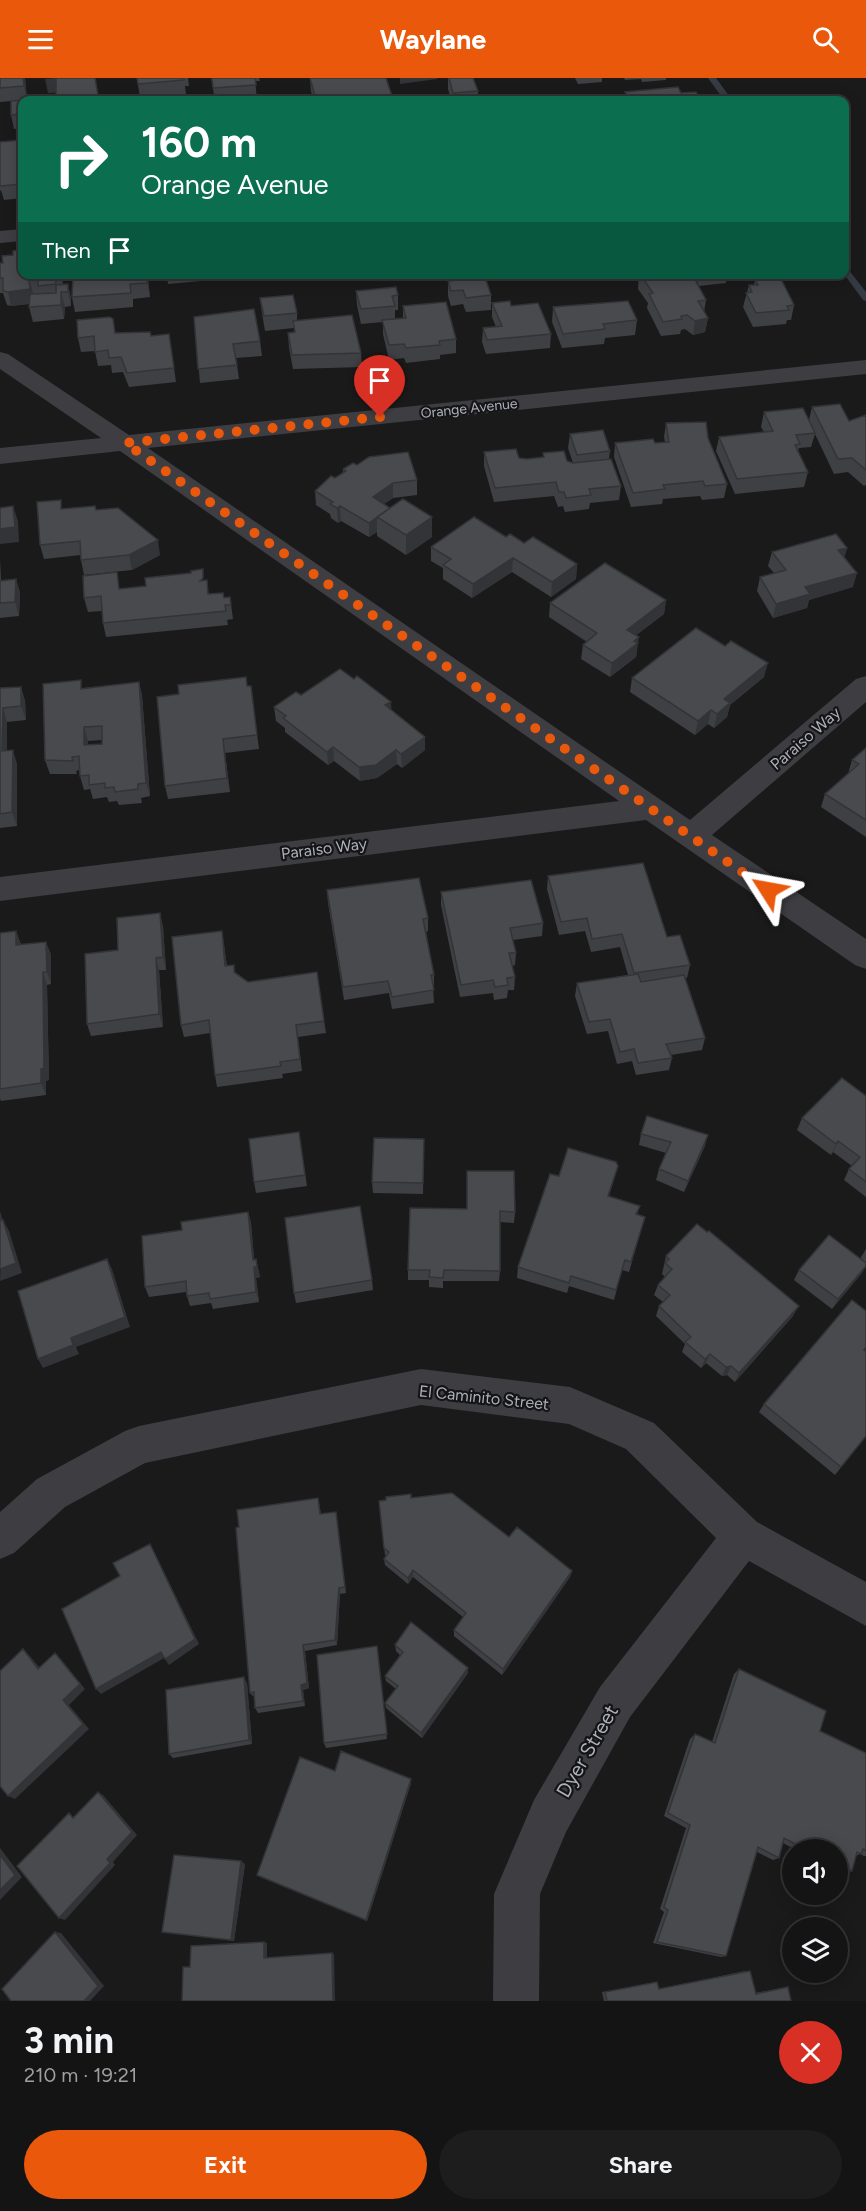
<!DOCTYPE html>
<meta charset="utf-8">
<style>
body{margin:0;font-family:Figtree,sans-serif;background:#1d1d1d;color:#f1f3f6;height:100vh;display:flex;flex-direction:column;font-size:22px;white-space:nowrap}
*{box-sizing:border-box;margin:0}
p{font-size:20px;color:#9d9ea0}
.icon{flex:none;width:33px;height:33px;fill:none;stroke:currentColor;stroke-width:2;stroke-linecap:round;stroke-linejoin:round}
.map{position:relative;height:1923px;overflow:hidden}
.drawer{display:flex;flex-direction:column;background:#141414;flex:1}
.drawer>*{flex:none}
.top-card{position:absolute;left:18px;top:18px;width:831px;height:183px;border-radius:12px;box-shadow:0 3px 15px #0003,0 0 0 2px #333334;background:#0b6e4f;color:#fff;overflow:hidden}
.buttons{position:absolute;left:782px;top:1761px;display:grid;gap:12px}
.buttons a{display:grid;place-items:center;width:66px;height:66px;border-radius:50%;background:#141414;box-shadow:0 3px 15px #0003,0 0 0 2px #333334;font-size:30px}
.pin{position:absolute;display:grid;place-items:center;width:51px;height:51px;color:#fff;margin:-62px -26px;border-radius:50% 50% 50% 0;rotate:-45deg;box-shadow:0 0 6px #0007}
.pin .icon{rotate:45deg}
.me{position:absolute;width:66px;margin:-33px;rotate:304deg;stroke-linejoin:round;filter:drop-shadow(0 0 4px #0008)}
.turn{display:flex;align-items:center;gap:21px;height:126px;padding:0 24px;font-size:27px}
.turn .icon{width:78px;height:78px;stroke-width:2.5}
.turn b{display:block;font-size:42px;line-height:51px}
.then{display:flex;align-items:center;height:57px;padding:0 24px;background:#0003;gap:12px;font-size:22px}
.round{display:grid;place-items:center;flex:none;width:63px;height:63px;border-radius:32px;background:#1d1d1d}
.summary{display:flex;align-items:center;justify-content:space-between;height:102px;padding:0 24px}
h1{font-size:36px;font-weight:700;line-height:45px}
.action{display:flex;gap:12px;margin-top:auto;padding:12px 24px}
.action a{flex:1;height:69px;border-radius:36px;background:#ea580c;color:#fff;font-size:24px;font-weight:700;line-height:69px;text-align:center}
.action a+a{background:#1d1d1d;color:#f1f3f6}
header{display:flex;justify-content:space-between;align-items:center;height:78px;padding:0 24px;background:#ea580c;color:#fff;font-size:27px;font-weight:700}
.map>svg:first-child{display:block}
</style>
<header><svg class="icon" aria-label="menu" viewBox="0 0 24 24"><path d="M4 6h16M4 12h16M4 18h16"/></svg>Waylane<svg class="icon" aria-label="search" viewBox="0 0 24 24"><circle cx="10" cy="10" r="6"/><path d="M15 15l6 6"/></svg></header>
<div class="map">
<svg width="866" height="1923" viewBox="0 0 866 1923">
<rect width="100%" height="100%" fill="#1a1a1b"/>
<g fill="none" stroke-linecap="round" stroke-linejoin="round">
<path fill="#353b43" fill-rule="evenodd" d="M708,0H716L732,22H724Z
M844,186L866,214V223L863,222L844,196Z"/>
<path fill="#3d3d42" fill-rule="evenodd" d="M22,151V163L0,165V153Z
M0,274L8,276L129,357L866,282V296L148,370L690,742L856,601L866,598V624L712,757L866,861V891L855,887L646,742L0,823V799L619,723L120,373L0,386V370L101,360L0,291Z
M421,1291L570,1309L654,1345L757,1444L866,1504V1548L749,1483L630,1639L566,1754L540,1816L539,1923H493L494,1816L534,1722L600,1609L716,1460L626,1371L569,1346L421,1327L145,1385L65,1429L14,1475L0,1481V1434L37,1401L125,1353L139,1348Z"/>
</g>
<path fill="#3f4043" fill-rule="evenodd" d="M0,0H25L27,22H22V50L14,51L11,37V23L0,24Z
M95,0L99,22H56V14L48,15Z
M137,0H188L189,8H185L186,16L140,20Z
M211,0H259L260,3H255L257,21L239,22H215Z
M310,0L393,21V22H313L311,13Z
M448,0H473L478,13V22H451L448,11Z
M575,0H602V4L578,6Z
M624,0H666V2L642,4L641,1L625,2Z
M22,62V120L4,122L1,112L0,113V64Z
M0,185L62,196L63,206H68L71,221V228L65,229L64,241L33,244L29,229V226L11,228L7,227L3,215H0Z
M73,196H155V201H148L150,219L133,221V229L75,234L72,219Z
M167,196H223V201L168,206Z
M266,196H305L267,200Z
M639,196L706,222L704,234L708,240L705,254L693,257L685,251L681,252L680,256L661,258L647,230L648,225L638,211Z
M694,196H727L726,205L699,208Z
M756,196H786L785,200H780L794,227L791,242H787L786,246L753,249L743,229L749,207H754L755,201H758Z
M448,203L491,217V232L466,234L463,226L451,228L448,218Z
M356,213L398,217V232H395V240H403V228L456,261V275L440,277V281L406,285L404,280L389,282L383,256V244L361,246L357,227Z
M260,220L297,235V243L361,275L362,289L293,291L289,270L288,255H294V250L265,253L262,235Z
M492,225L511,228L551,256L550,270L486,276L482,264L483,250L496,249L492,239Z
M553,229L637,242L635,257L605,260L604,266L562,270L552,244Z
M194,239L260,263L262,278L236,280L239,301L200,305Z
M116,255L151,258L169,256L176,304L129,309L123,294L112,295L111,287L98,288L95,273L81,274L78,260Z
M812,329L849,343L866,337V407L864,408L848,394L834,396L815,356L811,369L799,370L798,374L808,394L804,409L735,416L716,373L719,359L764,354L761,349L764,334L809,342Z
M666,345L708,360L727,406L724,420L702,422L700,418L663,421L662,426L631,429L614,379L615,365L665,364L664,359Z
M570,356L610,373L609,381L621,408L619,422L590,425L589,431L565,434L563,428L558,429L554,418L494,424L484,388V374L527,381L543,379V375L573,385L568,370Z
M357,387L417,402V417L393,420L384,426L432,459L406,477L377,458V454L369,459L341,443L338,445L331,440L330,436L316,427L315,413L343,395V391Z
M63,431L96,432L160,477L132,492L84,497L81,482V477L44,481L40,467Z
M506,459L577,486L576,501L551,519L512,494L472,520L443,501V490L431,483V469Z
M847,470L844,480L853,509L809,522L807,530L773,540L757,513L760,499L774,495L768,488L772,474Z
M0,481L1,502L16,501L20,515L19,538L0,540Z
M204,502L209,516L224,520L230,519L233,541L227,542L228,547L106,559L103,545L102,533L88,534L84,520L121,511Z
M666,522L664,536L636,557L637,573L636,579L610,599L581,581L583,567L587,564L549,539L550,525Z
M725,568L764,599L730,627L727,639L714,650L708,646L695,657L630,614L632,600Z
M139,604L142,618L150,718L141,720L142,725L119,727L117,723L109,724L107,719L93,721L90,711L84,712L80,698L79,692L76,693L77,696H50L45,682L83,610ZM102,662V666L88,667V663Z
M247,608H251L259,671L225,675L230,714L168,721L165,708Z
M21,609L25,623L26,642L7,644V672L17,686V748L0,750V610Z
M301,617L392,632L425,672L402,690L397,686L377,700L360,703L334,683L328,687L285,654V650L276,643L274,629Z
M866,670V759L821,729L825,716L848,696L852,682Z
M548,798L667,859L690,887L687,900H685L705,960L702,972L671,977L672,980L669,992L636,997L632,983L617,986L608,953L587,956L575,918L577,905L628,897L620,869L591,874L585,853L559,857L547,811Z
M327,812L428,840V853L426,854L434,897V909H433L434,925L392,931L389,915L344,922L328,825Z
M441,814L543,845L542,858L513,862L516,875L515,887L512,888L515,899L514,912H508L507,920L494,922L493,915L460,919L441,827Z
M163,848L166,892H159L163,949L91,958L87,946L118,872Z
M16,853L21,867L51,876V906L47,907L49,1002L46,1003V1017L1,1023L0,1021V855Z
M222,853L227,888L234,887L235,894L248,904L324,943L326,955L298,959L302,993L282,996L283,1000L217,1009L215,997L210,955L184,959L181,947Z
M866,1018V1119L844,1102L849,1091L852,1088L833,1074L831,1077L797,1052L802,1040Z
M299,1054L307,1108L256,1115L254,1104Z
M641,1056L705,1068L684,1114L656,1102L659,1091L666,1075L639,1067Z
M424,1061L423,1116L373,1115L372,1104Z
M618,1088L609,1118L640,1128L637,1137L645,1139L629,1194L622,1192L614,1222L569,1208L567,1215L517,1200L518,1189L559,1098Z
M466,1131L515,1134L514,1145L500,1144V1193L499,1203H443V1210L429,1209V1202H408V1192Z
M248,1134L251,1145L254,1181H256L260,1199L256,1200L259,1224L213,1231L211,1225L190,1228L187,1218L186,1214L149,1219L145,1209L182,1152Z
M866,1171V1188L861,1196L832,1231L794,1202L799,1192L860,1181Z
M666,1178L793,1238L735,1304L727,1297L722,1298L706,1285L701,1290L682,1274L685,1266L656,1238L659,1228L663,1224L654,1217L658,1207L665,1199L662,1196Z
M372,1202L373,1212L296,1225L294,1215Z
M866,1233V1271L865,1272L866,1358L835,1397L759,1334L764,1326Z
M318,1420L321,1436L336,1434L337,1441L346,1515L340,1516L337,1567L305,1573L309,1610L303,1612L305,1628L258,1635L255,1630L254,1619L250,1615Z
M411,1420L509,1459L572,1493L570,1499L502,1597L454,1558V1552L463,1539L413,1499L408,1506L385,1487L384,1481L386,1478L385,1477L379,1423Z
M395,1567L468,1590V1595L422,1660L386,1630L385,1625L396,1611L386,1603L385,1598L400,1577L396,1573Z
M377,1568L387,1661L326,1670L324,1665Z
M739,1591L820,1653L866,1675V1778H864L860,1776L856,1778L852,1793L844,1796L837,1792V1772H796L783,1765L779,1780L773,1782L757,1774L726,1878L721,1879L653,1865L664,1834L660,1831L686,1750L664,1738L690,1661L695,1656L712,1664L734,1596Z
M247,1605L252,1666L173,1680L169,1676Z
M335,1693L411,1705L367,1843L260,1799L257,1797Z
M245,1786L234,1863L162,1854Z
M745,1893H750L755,1915L782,1910L788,1909L791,1923H604L602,1914L657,1904L658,1911Z"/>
<path fill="#333437" d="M23,0H25L27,22L24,8Z
M56,0L59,14L48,15L45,1Z
M400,0H437V1L400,6Z
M60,196H62L63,212Z
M146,196H147L148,201L150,219Z
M29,201L33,215V225L11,228L8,214Z
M68,206L71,221V228L68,214Z
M61,214L65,229L64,241L61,227Z
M708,240L705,254L693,257L695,243Z
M393,405V420L373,433V419Z
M13,428L18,443L19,464L0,466V451Z
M340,428L341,443L338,445L337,430Z
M432,439V459L406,477V457Z
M377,440V454L369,459V445Z
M158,462L160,477L132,492L129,477Z
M847,470L843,484L838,472Z
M513,480L512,494L472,520L473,506Z
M577,486L576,501L551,519L552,504Z
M857,495L853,509L809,522L807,530L773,540L776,526L805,509Z
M16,501L20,515L19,538L15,524Z
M666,522L664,536L625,566L627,552Z
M639,559L636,579L610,599L612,585Z
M768,585L764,599L730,627L727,639L714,650L717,636L724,621Z
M139,604L142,618L150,718L146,705Z
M21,609L25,623L26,642L21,628Z
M391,624L392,638L385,627Z
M3,630L7,644V687L2,673Z
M711,632L708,646L695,657L698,643Z
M84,649L88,663V681L84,667Z
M425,659V672L402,690L401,676Z
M223,661L225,675L230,714L227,700Z
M333,669L334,683L328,687L327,674Z
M13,672L17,686V748L12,734Z
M396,672L397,686L377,700L360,703L359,689Z
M160,835L163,848L166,892L163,879Z
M16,853L21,866V880L16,867Z
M222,853L224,865L228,901L225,888Z
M46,864L51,876V906L47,894Z
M156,880L159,892L163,949L159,936Z
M43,894L47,907L49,1002L46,1003V1017L41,1005V991Z
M708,1057L705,1068L684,1114L688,1103Z
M838,1063L833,1074L831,1077L836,1066Z
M0,1133L6,1154L0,1142Z
M248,1134L251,1145L255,1189L256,1181L260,1199L256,1200L259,1224L256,1214Z
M3,1142L9,1153L22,1195L0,1203Z
M107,1181L112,1191L130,1249L76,1269L79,1276L43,1290L38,1281L71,1260Z
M866,1188L861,1196L832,1231L838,1221Z
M799,1228L793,1238L735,1304L739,1295Z
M710,1276L706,1285L701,1290L705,1281Z
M731,1288L727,1297L722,1298L726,1289Z
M150,1466L154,1473L199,1566L169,1587L165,1581Z
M413,1492V1499L408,1506V1500Z
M572,1493L570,1499L502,1597L503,1591Z
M339,1510L340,1516L337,1567L335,1562Z
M303,1567L305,1573L309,1610L303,1612L305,1628L303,1623L301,1607Z
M23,1571L29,1577L45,1596L38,1591Z
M161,1574L166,1579L101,1616L96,1611Z
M55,1575L61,1581L85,1611L69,1627L89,1651L15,1721L8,1718L63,1622Z
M468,1590V1595L422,1660L421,1655Z
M244,1599L247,1605L252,1666L249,1662Z
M411,1701V1705L367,1843L366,1842Z
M98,1714L103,1717L137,1757L113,1784L115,1787L65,1842L59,1840L107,1781Z
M0,1770L22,1799L0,1822Z
M241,1783L245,1786L234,1863L231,1862Z
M55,1854L61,1855L104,1908L90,1923H84Z
M264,1864L267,1865V1881L264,1880Z
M332,1875L334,1876L335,1923H333Z"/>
<path fill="#494a4e" stroke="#333437" stroke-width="1.5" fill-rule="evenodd" d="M0,0H23L24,8L0,10Z
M56,0H95L98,17L56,21Z
M137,0H184V2L138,6Z
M212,0H255L256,7L213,10Z
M310,0H386L393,21L373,22H316Z
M449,0H473L478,13L453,15Z
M678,9L681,15L696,14L701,22H624L622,19H628L625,14Z
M203,17L204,22H179L178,19Z
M36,21V22H22V36L11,37V23Z
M22,62V106L0,108V64Z
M22,172V196H60V198H55L56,206L38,208V200L29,201L30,211L8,214L3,213V200H0V185H3L2,178L13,177V173Z
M73,196H146L147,205L130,206L131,215L72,219Z
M640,196H692L706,222L698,223L708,240L695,243L687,237L681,238L682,241L663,244L649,216L653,215Z
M485,199L491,217L466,220L463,212L451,213L448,203Z
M780,199L794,227L787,228L789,232L756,235L746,215L752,214L749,207H758L755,201Z
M68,206V214H61V227L29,229L30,216L56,215V207Z
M396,209L398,217L392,218L395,228L361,231L356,213Z
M293,217L297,235L264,238L260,220Z
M510,223L511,228L538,225L551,256L487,262L483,250L502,248L492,225Z
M628,223L637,242L603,246L605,251L563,256L553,229Z
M446,224L456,261L439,263L440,267L406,270L404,266L389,267L382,242L406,240L403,228Z
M254,231L260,263L233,266L237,287L198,291L194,239Z
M352,237L361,275L292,277L288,255L295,254L293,243Z
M110,239L113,241L115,255L150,254L151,258L169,256L174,290L127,295L121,279L109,280L108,272L95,274L94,258L78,260L77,242Z
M840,326L849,343L866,337V392L852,380L838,381L812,329Z
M803,330L815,355L796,357L800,366L795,367L808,394L737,401L719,359L773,353L764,334Z
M706,344L708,360L727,406L705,408L703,403L663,407L665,411L633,415L615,365L653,361L655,365L669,364L666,345Z
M603,352L610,373L577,377L570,356Z
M516,371L519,380L527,381L544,379L543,375L564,373L567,383L573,385L611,381L621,408L589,411L591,417L566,420L564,414H559L556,404L495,410L484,374Z
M408,374L417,402L393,405L373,419L390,430L369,445L340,428L337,430L330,426L333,424L315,413L331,398L335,400L346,393L343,391L353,385L357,387L369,379Z
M403,421L432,439L406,457L377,439Z
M61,422V431L95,428L96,432L118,430L158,462L129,477L81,482L80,463L40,467L37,424Z
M13,428L15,449L0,451V430Z
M474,439L506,459L510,456L524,465L533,459L577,486L552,504L513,480L473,506L443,487L451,481L431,469Z
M836,456L847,470L838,472L857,495L805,509L810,516L776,526L760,499L786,492L772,474Z
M605,485L666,522L627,552L639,559L634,563L638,565L612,585L583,567L597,555L550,525Z
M203,491V500L200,503L207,502L208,516L223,515L224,520L230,519L231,527H225L226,533L103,545L101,518L84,520L83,498L117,494L119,511L146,508L145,500L191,495V493Z
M16,501L15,524L0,525V503Z
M696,550L725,568L731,563L768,585L724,621L730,625L717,636L711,632L698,643L632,600Z
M340,591L354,601L357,598L391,624L385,627L425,659L401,676L396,672L376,687L359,689L333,669L327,674L283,640L286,638L274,629L296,614L301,617Z
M246,599L247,608H251L257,657L223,661L227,700L165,708L157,619L179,616L178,607Z
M81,602V611L139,604L146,705L138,706V711L115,714L114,709L105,710V705L89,707V697L80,698L79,678L72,679L73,683L45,682L43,606ZM102,648V666L84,667V649Z
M21,609V628L3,630L2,673L13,672L12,734L0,736V610Z
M866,670V742L825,716L859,686L852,682Z
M643,785L667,859L680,857L690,887L634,895L622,856L592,861L587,840L561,844L548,798Z
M419,800L428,840L423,841L434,897H431L434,912L392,919L388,903L343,909L327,812Z
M531,802L543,845L510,850L516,875H509L515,899L507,900L508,907L495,909L493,902L461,907L441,814Z
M160,835L163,879L156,880L159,936L87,946L85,876L118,872L117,840Z
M16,853V867L46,864L47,894H43L44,990L41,991V1005L0,1011V855Z
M222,853L225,888L234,887V894L248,904L317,894L324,943L296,947L300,981L280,984L281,988L215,997L209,942L181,947L172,859Z
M638,896L641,904L684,897L705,960L666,966L672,980L638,985L634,971L620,974L610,941L589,944L577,905Z
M842,1000L866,1018V1104L849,1091L860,1079L838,1063L836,1066L802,1040Z
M647,1038L708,1057L688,1103L659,1091L671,1064L641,1056Z
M299,1054L305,1097L254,1104L249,1061Z
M374,1060L424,1061L423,1105L372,1104Z
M568,1070L616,1084L618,1088L608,1118L640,1128L636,1136L645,1139L631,1184L625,1182L616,1212L571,1198L569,1205L518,1189L550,1096L559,1098Z
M467,1093H514L515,1134L500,1133V1193L444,1192L443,1200L429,1199L430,1192H408L410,1130L467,1131Z
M360,1128L372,1202L294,1215L285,1140Z
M248,1134L253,1182L256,1181L257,1189H254L256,1214L210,1221L209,1215L187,1218L186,1203L145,1209L142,1158L182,1152L181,1144Z
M0,1142V1143L3,1142L16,1185L0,1191Z
M697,1146L707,1154L709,1153L799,1228L739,1295L731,1288L726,1289L710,1276L705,1281L685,1264L691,1259L659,1228L670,1217L658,1207L672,1191L665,1185L669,1181L666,1178Z
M829,1157L866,1185V1188L838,1221L799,1192Z
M107,1181L125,1239L71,1260L73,1267L38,1281L18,1213Z
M852,1222L866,1233V1269L864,1272L866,1273V1358L841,1389L764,1326Z
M452,1415L509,1459L517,1449L572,1493L503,1591L454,1552L466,1535L413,1492L408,1500L384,1481L389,1474L384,1470L379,1423L386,1422V1419L411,1416V1420Z
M318,1420L320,1436L336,1434L345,1509L339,1510L335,1562L303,1567L307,1605L301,1607L303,1623L255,1630L254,1614L250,1615L236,1450L239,1449L237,1432Z
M150,1466L195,1561L165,1581L161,1574L96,1611L62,1531L120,1498L113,1485Z
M411,1544L468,1590L421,1655L385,1625L398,1608L385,1598L403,1574L395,1567Z
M377,1568L387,1656L324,1665L317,1577Z
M23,1571L38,1591L55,1575L80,1606L63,1622L83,1646L8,1718L0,1708V1593Z
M739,1591L826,1633L820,1653L866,1675V1773L863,1771L861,1776L857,1774L852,1793L837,1786V1772H807L784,1760L779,1780L758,1769L726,1878L657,1864L668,1832L664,1829L690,1747L668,1735L695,1656L715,1665Z
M244,1599L249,1662L169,1676L166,1612Z
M341,1673L411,1701L366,1842L257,1797L300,1679L335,1693Z
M98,1714L132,1754L107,1781L110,1785L59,1840L17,1788L69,1735L73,1740Z
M0,1777L15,1797L0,1812Z
M174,1777L241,1783L231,1862L162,1854Z
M55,1854L98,1908L84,1923H11L2,1911Z
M264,1864V1880L332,1875L333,1923H182L183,1889H190L191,1868Z
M750,1893L756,1916L788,1909L791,1923H607L605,1914L657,1904L659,1911Z"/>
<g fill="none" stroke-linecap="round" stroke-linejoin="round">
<path stroke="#ea580c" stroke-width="10" stroke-dasharray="0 18" d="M380,339L125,365L768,812"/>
</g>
<g text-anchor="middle" stroke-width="4.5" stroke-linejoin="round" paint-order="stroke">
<g font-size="14" fill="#adb0ba" stroke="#151517">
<text transform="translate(469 330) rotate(-6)" y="5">Orange Avenue</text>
</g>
<g font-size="16" fill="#adb0ba" stroke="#151517">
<text transform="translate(805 660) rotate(-41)" y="6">Paraiso Way</text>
<text transform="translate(324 770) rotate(-7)" y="6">Paraiso Way</text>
<text transform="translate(484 1319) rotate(6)" y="6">El Caminito Street</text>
</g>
<g font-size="20" fill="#adb0ba" stroke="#151517">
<text transform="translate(587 1673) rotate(-60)" y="7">Dyer Street</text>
</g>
</g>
</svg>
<div class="buttons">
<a><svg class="icon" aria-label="sound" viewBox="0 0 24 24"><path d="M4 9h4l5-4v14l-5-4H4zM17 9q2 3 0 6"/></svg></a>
<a><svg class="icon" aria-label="layers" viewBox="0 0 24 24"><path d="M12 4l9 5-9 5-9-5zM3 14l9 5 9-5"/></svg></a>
</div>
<div class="pin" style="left:380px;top:339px;background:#d93025"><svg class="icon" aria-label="arrive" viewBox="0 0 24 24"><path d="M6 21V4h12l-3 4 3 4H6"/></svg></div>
<svg class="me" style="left:768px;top:812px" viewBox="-20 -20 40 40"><path d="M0-17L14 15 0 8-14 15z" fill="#ea580c" stroke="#fff" stroke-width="4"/></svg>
<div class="top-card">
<div class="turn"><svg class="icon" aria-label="right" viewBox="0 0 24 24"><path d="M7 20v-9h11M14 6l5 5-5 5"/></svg><div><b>160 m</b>Orange Avenue</div></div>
<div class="then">Then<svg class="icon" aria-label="arrive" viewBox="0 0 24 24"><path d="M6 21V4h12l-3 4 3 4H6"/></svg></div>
</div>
</div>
<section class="drawer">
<div class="summary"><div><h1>3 min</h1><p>210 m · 19:21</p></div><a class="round" style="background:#d93025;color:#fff"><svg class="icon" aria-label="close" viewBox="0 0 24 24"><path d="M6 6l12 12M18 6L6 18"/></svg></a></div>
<div class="action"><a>Exit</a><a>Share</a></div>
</section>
